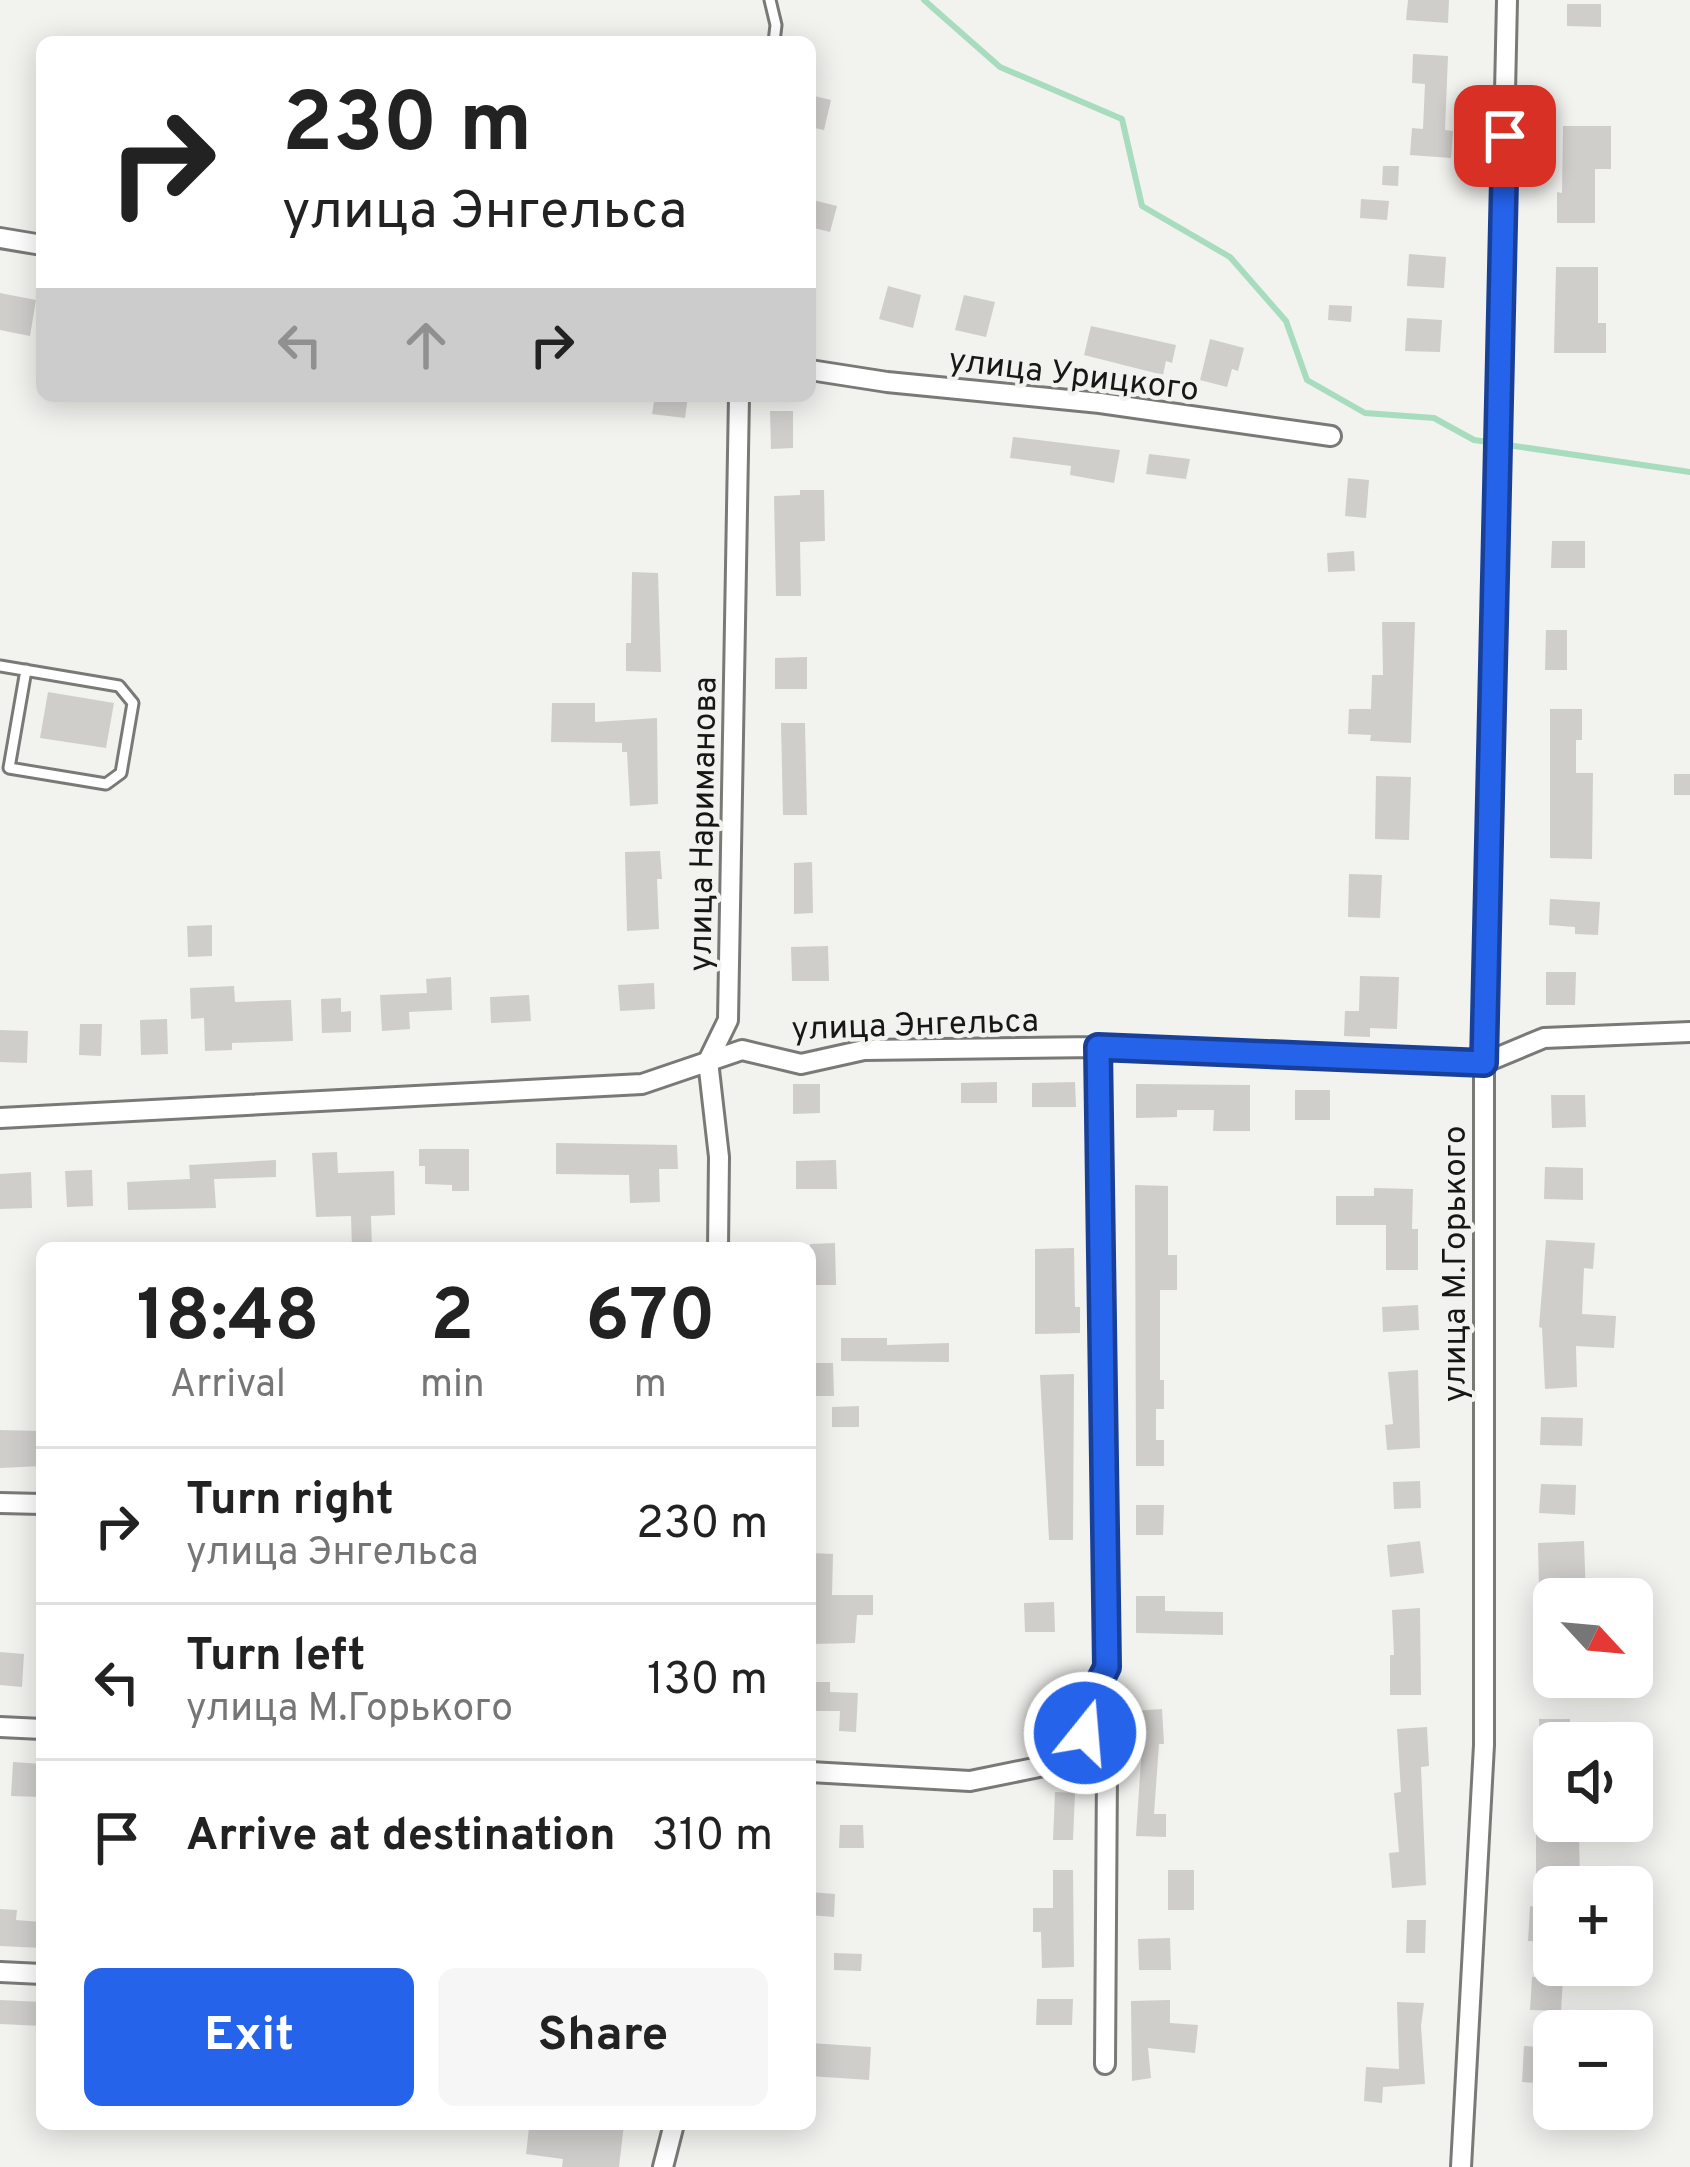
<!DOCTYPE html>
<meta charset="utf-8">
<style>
body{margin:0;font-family:Overpass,sans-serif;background:#f6f6f6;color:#222;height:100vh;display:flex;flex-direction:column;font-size:45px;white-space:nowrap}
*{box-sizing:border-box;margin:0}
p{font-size:39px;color:#767676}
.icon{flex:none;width:66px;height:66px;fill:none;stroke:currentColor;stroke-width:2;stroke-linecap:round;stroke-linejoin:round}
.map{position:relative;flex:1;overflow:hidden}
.side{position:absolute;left:36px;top:1242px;width:780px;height:888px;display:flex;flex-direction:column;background:#fff;border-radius:18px;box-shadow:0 6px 30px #0003}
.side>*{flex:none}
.guide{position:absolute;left:36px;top:36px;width:780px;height:366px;border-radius:18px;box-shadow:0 6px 30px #0003;background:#fff;color:#222;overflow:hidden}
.needle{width:78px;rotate:116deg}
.controls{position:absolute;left:1533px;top:1578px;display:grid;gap:24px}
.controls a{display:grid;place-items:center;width:120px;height:120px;border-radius:18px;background:#fff;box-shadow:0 6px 30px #0003;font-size:60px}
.pin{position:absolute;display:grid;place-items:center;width:102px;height:102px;color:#fff;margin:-51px;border-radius:24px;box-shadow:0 6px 18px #0006}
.me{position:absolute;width:132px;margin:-66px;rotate:17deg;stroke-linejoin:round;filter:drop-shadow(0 0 9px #0008)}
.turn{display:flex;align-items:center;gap:42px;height:252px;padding:0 48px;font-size:54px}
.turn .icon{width:156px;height:156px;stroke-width:2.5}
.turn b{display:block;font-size:84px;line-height:102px}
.lanes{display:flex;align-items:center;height:114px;padding:0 48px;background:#0003;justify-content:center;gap:60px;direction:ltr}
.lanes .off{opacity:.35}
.eta{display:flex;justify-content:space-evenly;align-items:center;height:204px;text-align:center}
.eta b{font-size:72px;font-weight:700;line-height:84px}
.action{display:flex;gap:24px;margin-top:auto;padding:24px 48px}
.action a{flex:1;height:138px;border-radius:18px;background:#2563eb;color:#fff;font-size:48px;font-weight:700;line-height:138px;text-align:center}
.action a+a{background:#f6f6f6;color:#222}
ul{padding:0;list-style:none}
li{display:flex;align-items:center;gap:36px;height:156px;padding:0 48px;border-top:3px solid #e0e0e0}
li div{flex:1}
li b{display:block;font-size:45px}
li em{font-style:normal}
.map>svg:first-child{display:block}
</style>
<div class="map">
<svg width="1690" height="2167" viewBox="0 0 1690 2167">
<rect width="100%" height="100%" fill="#f2f2ef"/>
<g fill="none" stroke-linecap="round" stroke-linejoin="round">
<path stroke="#a8dcbf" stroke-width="6" d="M924,0L1000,67L1122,119L1142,206L1230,257L1286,321L1307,380L1365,413L1434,418L1474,440L1690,472"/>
</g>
<path fill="#d0cecb" d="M1408,0H1449L1448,23L1406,20Z
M1567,4H1601V27L1567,26Z
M1413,54L1448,56L1445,130L1453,131L1451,158L1410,155L1412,128L1423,129L1425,84L1412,83Z
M810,95L831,100L824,130L810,127Z
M1563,126H1611V169H1595V223H1557V192L1562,193Z
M1383,166H1399L1398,186L1382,185Z
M1361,199L1389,201L1387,220L1360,218Z
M813,200L837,206L830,232L810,227Z
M1409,254L1446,257L1444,288L1407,286Z
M1556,267H1598V323H1606V353H1554Z
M888,286L921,295L913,328L879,319Z
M0,293L36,300L30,336L0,330Z
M964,295L995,302L986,337L955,330Z
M1329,305L1352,306L1351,322L1328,320Z
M1407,318L1442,320L1440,352L1405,351Z
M1091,326L1176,345L1172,363L1166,361L1163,375L1084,355Z
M1210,339L1244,348L1238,371L1232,369L1227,387L1200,380Z
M655,396H688L685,418L652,414Z
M770,411H793V448L771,449Z
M1013,437L1120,450L1114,483L1070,475L1071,466L1010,458Z
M1149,454L1190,459L1186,479L1146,474Z
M1348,478L1369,480L1366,518L1345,516Z
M800,490H824L825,541L800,542L801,596H776L774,496L800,495Z
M1552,541H1585V568H1551Z
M1354,551L1355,571L1328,572L1327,553Z
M632,572L658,573L661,672L626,671V643H631Z
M1382,622H1415L1411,743L1370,741L1371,735L1348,734L1349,709H1371L1372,675H1383Z
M1546,630H1567V670H1545Z
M807,657V689H775V658Z
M48,692L114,703L106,748L40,738Z
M552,703H595V722L657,718L658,804L630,806L627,752H622V743L551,742Z
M1550,709H1582V740H1576V773H1593L1592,859L1550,858Z
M781,723H805L807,815H783Z
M1674,774H1690V795H1674Z
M1376,776L1411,777L1409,840L1375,839Z
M660,851L662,879H657L659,929L627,931L625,852Z
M812,862L813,913L794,914V863Z
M1349,874L1382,875L1380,918L1348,917Z
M1550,899L1600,902L1598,935L1575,934V927L1549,925Z
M212,925V956L188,957L187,926Z
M828,946L829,981H792L791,947Z
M1546,972H1576L1575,1005H1546Z
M1360,976L1399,977L1397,1029L1370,1028V1037L1344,1036L1345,1011H1359Z
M451,977L452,1010L409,1012L410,1029L382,1031L380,995L427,993L426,979Z
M654,983L655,1009L620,1011L618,985Z
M234,986L235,1002L291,1000L293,1041L232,1043V1050L205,1051L204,1018L191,1019L190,988Z
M529,995L531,1021L491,1023L490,997Z
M341,998V1012L351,1011V1032L322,1033L321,999Z
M167,1019L168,1054L141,1055L140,1020Z
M80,1024H102L101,1056L79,1055Z
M0,1030L28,1031L27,1063L0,1062Z
M997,1082V1103H961V1083Z
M1075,1082L1076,1107H1032V1083Z
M793,1084H820V1113L793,1114Z
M1136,1084L1250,1085V1131H1213L1214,1110H1177V1117L1136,1118Z
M1295,1090H1330V1120H1295Z
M1551,1095H1585L1586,1127L1552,1128Z
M556,1143L677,1145L678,1169H659L660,1202L630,1203L629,1175L556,1174Z
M419,1149H469V1191H452V1185L425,1184V1166H419Z
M337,1152L338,1173L394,1171L395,1215L371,1216L372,1248H352L351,1216L316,1217L312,1153Z
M276,1160V1177L214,1179L216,1208L128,1210L127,1182L190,1179L189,1165Z
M836,1160L837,1189H796V1161Z
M1545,1167L1583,1168V1200L1544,1199Z
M92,1170L93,1206L67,1207L65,1171Z
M31,1172L32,1208L0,1209V1174Z
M1135,1185L1168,1186V1255H1177V1290H1160V1380H1164V1409H1156V1440H1164V1466H1136Z
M1374,1188L1413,1189L1412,1229H1418V1270H1386V1225H1336V1196H1374Z
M1546,1240L1595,1243L1593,1269L1584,1268L1582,1314L1616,1316L1614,1348L1576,1346L1577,1387L1545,1389L1542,1328L1539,1327Z
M835,1243L836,1285H810V1244Z
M1074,1248L1075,1307H1080V1333L1035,1334V1249Z
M1418,1305L1419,1330L1383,1332L1382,1307Z
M841,1338H887V1345L949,1343V1362L841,1361Z
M810,1363H833L834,1396H810Z
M1418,1370L1420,1448L1387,1450L1385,1425L1393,1424L1388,1372Z
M1074,1374L1073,1540H1049L1040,1375Z
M859,1406V1427H832V1407Z
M1541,1417L1583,1418L1582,1446L1540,1445Z
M0,1430L42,1431V1466L0,1468Z
M1420,1481L1421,1508L1394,1509L1393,1482Z
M1541,1484L1576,1485L1575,1515L1539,1513Z
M1136,1505H1164L1163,1535H1136Z
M1420,1541L1424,1573L1390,1577L1387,1545Z
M1584,1541L1586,1599H1554V1636H1540L1538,1543Z
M810,1553L833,1554L832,1595H873V1615H857L855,1643L810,1644Z
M1136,1596H1165V1611L1223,1612V1635L1136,1633Z
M1054,1602L1055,1632H1025L1024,1603Z
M1420,1608L1421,1695H1390V1655H1394L1392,1610Z
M0,1652L24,1654L22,1687L0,1685Z
M1538,1664H1554V1688L1539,1689Z
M810,1682H830V1692L858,1693L856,1732L839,1731L840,1711H810Z
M1162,1709L1164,1744H1159L1154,1814H1166V1837L1136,1836L1142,1745L1135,1746L1133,1711Z
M1539,1719H1570V1743H1540Z
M1427,1727L1429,1766L1421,1767L1426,1885L1392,1888L1389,1853L1399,1852L1394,1793L1401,1792L1397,1729Z
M13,1762L42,1764V1797L11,1796Z
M1536,1787H1554V1834H1579L1580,1883H1554V1942L1528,1941L1530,1906L1536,1907Z
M1055,1792L1075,1793L1073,1840H1053Z
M840,1825H863L864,1848H839Z
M1053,1870H1073L1074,1967L1042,1968L1041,1932H1033V1908H1053Z
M1168,1870H1194V1910H1168Z
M810,1892L835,1894L834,1917L810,1915Z
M0,1909L17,1910L16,1920L42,1922V1948L0,1946Z
M1407,1920H1426L1425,1953H1406Z
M1170,1938L1171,1970H1139L1138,1939Z
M834,1953L862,1954L861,1971L834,1970Z
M1532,1977L1563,1978L1561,2011L1530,2010Z
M1037,1999H1073L1072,2025H1036Z
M0,2000L42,2002V2026L0,2024Z
M1170,2000V2023L1198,2025L1195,2053L1148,2048L1151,2078L1132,2081L1131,2001Z
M1397,2002L1424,2003L1421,2026L1425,2084L1383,2087L1382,2103L1364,2101L1366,2067L1399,2069Z
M810,2043L871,2047L869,2080L810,2076Z
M1524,2046L1554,2048V2084L1522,2082Z
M543,2124H624L619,2167H562L563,2159L526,2154L529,2128L542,2129Z"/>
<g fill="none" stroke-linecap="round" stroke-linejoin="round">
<defs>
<path id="lane" d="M770,0L776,25L774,42
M0,666L119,686L133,703L121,773L106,784L9,768L26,670
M1107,1673L1112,1709L1108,1769"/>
<path id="street" d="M0,238L42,245
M810,370L887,382L1100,403L1331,436
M1098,1047L1107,1667L1086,1708L1083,1758L1107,1771L1105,2064
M0,1118L642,1084L742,1050L801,1064L864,1050L1098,1047L1484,1063L1544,1038L1690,1032
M718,1248L719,1157L708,1061L728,1020L739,396
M0,1503L42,1504
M0,1727L42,1729
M810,1772L970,1781L1083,1758
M0,1972L42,1974
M663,2167L674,2124
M1461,2167L1484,1745V1063L1507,0"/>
</defs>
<use href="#lane" stroke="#797976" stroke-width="15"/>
<use href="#street" stroke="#797976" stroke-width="24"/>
<use href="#lane" stroke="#fff" stroke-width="9"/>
<use href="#street" stroke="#fff" stroke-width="18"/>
</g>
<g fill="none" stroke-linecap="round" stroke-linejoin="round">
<defs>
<path id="route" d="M1085,1733L1086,1708L1107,1667L1098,1047L1484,1063L1505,136"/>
</defs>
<use href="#route" stroke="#184099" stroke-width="30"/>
<use href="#route" stroke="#2563eb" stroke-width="21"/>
</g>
<g text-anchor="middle" stroke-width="9" stroke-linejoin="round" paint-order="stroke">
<g font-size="33" fill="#171716" stroke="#f2f2ef">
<text transform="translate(1074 373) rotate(7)" y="12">улица Урицкого</text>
<text transform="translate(701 824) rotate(-89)" y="12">улица Нариманова</text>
<text transform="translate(915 1023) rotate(-2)" y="12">улица Энгельса</text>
<text transform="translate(1453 1264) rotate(-90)" y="12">улица М.Горького</text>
</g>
</g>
</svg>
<div class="controls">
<a><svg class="needle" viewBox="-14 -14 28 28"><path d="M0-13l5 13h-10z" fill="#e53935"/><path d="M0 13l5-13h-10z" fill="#767676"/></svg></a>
<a><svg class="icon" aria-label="sound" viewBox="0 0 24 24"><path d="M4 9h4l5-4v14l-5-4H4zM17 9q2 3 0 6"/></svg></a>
<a>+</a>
<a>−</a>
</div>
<div class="pin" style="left:1505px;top:136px;background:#d93025"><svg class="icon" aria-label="arrive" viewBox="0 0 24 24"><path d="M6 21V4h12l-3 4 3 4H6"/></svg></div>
<svg class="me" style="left:1085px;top:1733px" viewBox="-20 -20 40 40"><circle r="17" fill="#2563eb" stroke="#fff" stroke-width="3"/><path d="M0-11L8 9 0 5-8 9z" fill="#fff"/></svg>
<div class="guide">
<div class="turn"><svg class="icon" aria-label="right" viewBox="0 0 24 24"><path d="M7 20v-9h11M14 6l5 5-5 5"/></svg><div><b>230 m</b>улица Энгельса</div></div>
<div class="lanes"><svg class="icon off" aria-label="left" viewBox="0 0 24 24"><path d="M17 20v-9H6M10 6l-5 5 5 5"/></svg><svg class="icon off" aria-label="ahead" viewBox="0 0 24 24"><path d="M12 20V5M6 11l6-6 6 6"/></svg><svg class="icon" aria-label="right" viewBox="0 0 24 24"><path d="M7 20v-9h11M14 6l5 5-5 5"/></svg></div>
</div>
<section class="side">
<div class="eta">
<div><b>18:48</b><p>Arrival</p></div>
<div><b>2</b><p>min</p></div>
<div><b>670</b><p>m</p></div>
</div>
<ul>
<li><svg class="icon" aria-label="right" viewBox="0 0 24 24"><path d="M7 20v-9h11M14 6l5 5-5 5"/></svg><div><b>Turn right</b><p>улица Энгельса</p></div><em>230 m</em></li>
<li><svg class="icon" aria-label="left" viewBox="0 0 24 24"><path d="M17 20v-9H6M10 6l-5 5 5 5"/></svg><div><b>Turn left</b><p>улица М.Горького</p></div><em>130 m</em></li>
<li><svg class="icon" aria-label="arrive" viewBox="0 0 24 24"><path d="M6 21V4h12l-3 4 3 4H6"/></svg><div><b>Arrive at destination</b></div><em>310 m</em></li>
</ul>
<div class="action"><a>Exit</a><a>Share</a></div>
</section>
</div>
